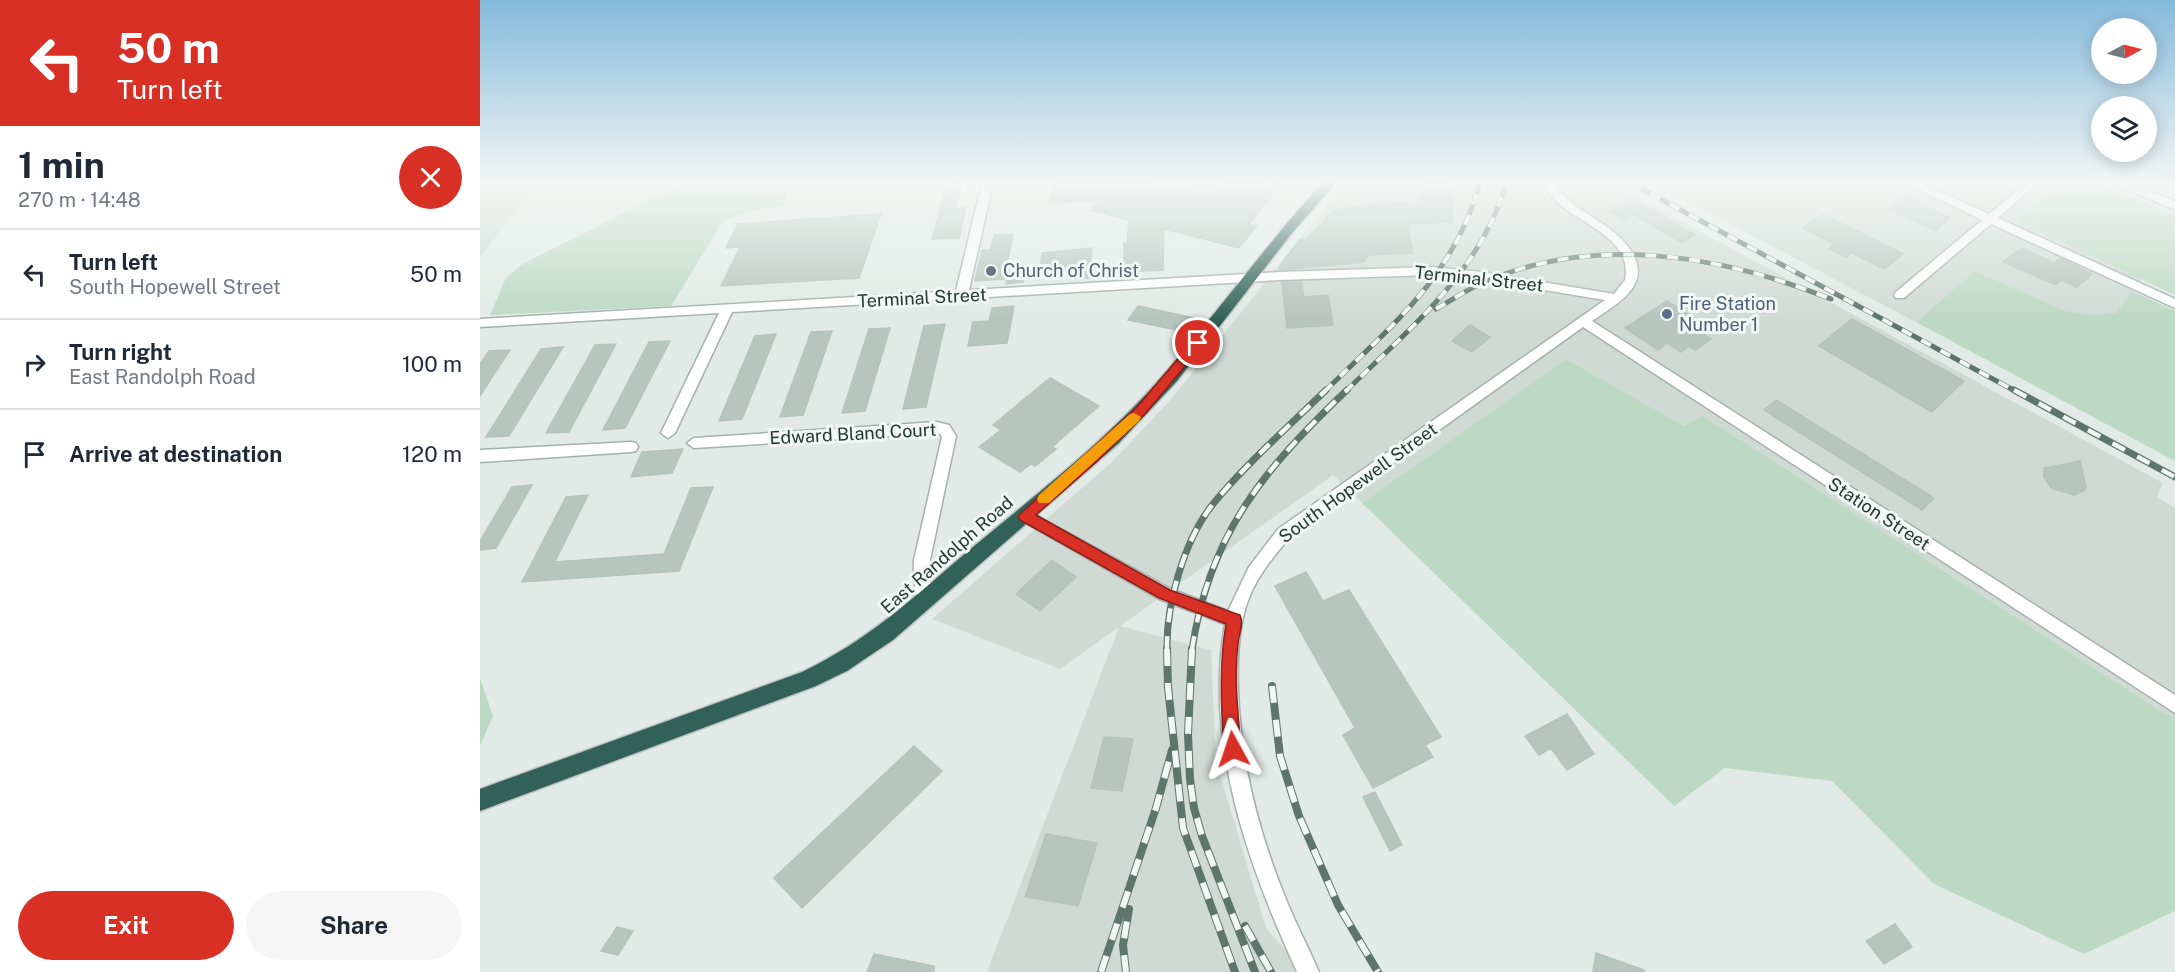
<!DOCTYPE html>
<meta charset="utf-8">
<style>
body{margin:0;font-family:"Public Sans",sans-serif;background:#f6f6f7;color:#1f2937;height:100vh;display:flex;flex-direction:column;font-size:22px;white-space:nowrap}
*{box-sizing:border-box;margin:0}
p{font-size:20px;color:#747a83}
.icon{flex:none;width:33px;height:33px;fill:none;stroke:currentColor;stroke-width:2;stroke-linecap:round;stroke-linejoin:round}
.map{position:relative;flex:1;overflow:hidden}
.panel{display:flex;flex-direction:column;background:#fff;width:480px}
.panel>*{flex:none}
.hud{background:#d93025;color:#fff;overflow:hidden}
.needle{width:39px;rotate:83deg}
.fabs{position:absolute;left:1611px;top:18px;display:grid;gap:12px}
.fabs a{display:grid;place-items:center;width:66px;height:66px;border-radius:50%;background:#fff;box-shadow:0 3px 15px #0003;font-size:30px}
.pin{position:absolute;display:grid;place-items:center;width:51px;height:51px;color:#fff;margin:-26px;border:3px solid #fff;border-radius:50%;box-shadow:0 2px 6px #0007}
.me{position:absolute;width:66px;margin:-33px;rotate:355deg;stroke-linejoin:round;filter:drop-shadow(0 0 4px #0008)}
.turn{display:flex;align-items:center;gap:21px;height:126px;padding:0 18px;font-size:27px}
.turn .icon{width:78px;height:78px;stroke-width:2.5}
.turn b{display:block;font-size:42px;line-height:51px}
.round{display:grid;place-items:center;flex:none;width:63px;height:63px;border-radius:32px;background:#f6f6f7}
.headline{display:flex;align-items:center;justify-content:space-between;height:102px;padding:0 18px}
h1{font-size:36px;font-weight:700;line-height:45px}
.cta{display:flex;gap:12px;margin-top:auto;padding:12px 18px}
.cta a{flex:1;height:69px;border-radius:36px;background:#d93025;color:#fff;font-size:24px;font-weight:700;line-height:69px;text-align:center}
.cta a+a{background:#f6f6f7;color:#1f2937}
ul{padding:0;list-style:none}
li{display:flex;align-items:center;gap:18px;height:90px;padding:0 18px;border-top:2px solid #e0e1e3}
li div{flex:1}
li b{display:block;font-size:22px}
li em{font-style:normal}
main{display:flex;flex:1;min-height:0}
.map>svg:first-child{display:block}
</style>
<main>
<section class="panel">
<div class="hud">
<div class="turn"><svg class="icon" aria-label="left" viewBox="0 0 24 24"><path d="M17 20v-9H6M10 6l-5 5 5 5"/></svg><div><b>50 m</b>Turn left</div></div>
</div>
<div class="headline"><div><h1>1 min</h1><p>270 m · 14:48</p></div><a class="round" style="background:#d93025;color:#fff"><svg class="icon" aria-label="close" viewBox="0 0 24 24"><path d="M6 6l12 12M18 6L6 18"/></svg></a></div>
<ul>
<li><svg class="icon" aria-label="left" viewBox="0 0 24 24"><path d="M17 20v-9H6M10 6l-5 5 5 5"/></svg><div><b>Turn left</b><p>South Hopewell Street</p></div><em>50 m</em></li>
<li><svg class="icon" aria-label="right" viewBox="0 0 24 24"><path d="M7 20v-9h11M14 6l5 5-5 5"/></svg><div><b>Turn right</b><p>East Randolph Road</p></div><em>100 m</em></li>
<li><svg class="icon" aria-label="arrive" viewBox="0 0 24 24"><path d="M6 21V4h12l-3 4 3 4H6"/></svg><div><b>Arrive at destination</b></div><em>120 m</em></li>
</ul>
<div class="cta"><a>Exit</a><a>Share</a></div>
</section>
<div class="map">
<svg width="1695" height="972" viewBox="0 0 1695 972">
<rect width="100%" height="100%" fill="#e1eae6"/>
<path fill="#d0dad5" d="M0,183H57L0,257Z
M865,183H1131L1683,483L1677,497L1695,508V720L1222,415L1204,426L1086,359L882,503L853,475L640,626L731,650L736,761L786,928L824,972H507L639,627L580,669L452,619L633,461L693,397Z
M1172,183H1579L1536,221L1661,279L1636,313L1612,315L1586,311L1495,271L1436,322Z"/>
<path fill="#bcd9c3" d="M203,183H308L305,206L273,210L243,221L191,306L10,315L26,278L41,265Z
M1579,183H1618L1695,215V295L1536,221Z
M1495,271L1586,311L1612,315L1636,313L1652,291L1695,311V461L1436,322Z
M1086,359L1204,426L1222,415L1695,720V911L1604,954L1454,884L1352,781L1245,768L1194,806L882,503Z
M0,678L13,716L0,746Z"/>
<path fill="#b7c5bf" stroke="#b4c3bd" stroke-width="1.5" d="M467,183H482L475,208H486L479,238L452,239Z
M573,183H674L714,193L716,191L732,195L742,183H802L769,224L777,226L759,248L684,229L683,270L644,272V243H647L649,220L611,210L620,200L570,203Z
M943,183H973L972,222L927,224L933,253L888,255L884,262L800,270V266L819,240H826L853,211L900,202L941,204Z
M1427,195L1441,202L1438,203L1470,218L1455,231L1409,209Z
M1151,198L1215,235L1202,243L1154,215L1144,220L1129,211Z
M401,214L379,278L241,286L260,247L246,248L258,224Z
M1343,214L1423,254L1404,269L1372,253L1366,257L1349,248L1354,244L1323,228Z
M533,234L524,279L495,281L502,250H511L514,235Z
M612,248L609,278L590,279V271L560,273L562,253Z
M1542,248L1574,263L1580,258L1612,274L1597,287L1582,280L1576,285L1523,262Z
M545,268L543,282L526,284L529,269Z
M802,282H821L824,297L848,295L853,325L807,328Z
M1187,301L1232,329L1224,335L1231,339L1215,350L1209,346L1201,352L1187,343L1178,350L1145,328Z
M534,306L527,343L488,346L493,322L509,321L512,308Z
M658,306L715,318L706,332L648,320Z
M1372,319L1484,381L1452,412L1339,346Z
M465,324L446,407L423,409L444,326Z
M990,325L1010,337L992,352L972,341Z
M410,328L385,411L362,413L389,329Z
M352,331L323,415L300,417L331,332Z
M296,334L262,419L239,421L275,336Z
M190,341L145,428L123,430L169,342Z
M136,344L89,432L66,433L115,345Z
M83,347L29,436L6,437L61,349Z
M30,350L0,396V364L9,351Z
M570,378L619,406L572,447L576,449L555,466L551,464L540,472L499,447L521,430L513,425Z
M1296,400L1454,498L1442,510L1284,410Z
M203,449L192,473L151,477L162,452Z
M1600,461L1606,487L1604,491L1594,495L1571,488L1564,477V468Z
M52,485L16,548L0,550V541L32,487Z
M233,487L199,571L42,582L86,497L108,495L75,562L184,554L211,488Z
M572,560L596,577L560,611L536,594Z
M826,572L843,601L869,590L961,737L945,745L953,757L893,788L863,735L875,728L795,586Z
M1087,714L1114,754L1087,770L1071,748L1059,755L1045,736Z
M624,737L653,739L642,791L611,788Z
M434,746L462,771L322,908L294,878Z
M895,792L922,845L910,851L883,797Z
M566,834L617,843L598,906L545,897Z
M1415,924L1432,947L1404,964L1386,941Z
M137,927L153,931L138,955L121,951Z
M1116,953L1164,970V972H1113Z
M394,954L454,966V972H387Z"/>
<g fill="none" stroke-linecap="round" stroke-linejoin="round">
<defs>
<path id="street" d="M502,183H513L489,290L799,272L951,267L1002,272L1134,294L1145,280C1153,241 1105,225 1080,205C1073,199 1068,192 1062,183H1073C1093,214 1134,221 1153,254C1171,287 1135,305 1112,321L1695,695V713L1103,327L810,537C794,556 778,575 769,598C758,626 757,658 758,688C760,761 778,830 805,897C815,922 828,947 839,972H817C768,865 724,744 745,624L679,599L540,520L537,516L540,512H550L691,589L748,611L769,567L798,529L1125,300L1002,280L951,275L799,280L252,312L195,433L188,438L181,433L239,313L0,327V319L476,291Z
M1426,183H1440L1509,214L1547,183H1558L1518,218L1695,299V308L1511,224L1424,298H1416L1414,295L1416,292L1502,220Z
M457,422L469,425L476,436L450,560L449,576L455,600L453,605L447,607L441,605C434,591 433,575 434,560L462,437L459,433L214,448L207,443L214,438Z
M151,442L156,443L158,447L156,451L151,452L0,462V450Z"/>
<path id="secondary" d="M1633,183H1651L1695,201V210Z"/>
<path id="highway" d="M842,183H856L812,233L697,381L639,443L413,640L367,671L336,686L0,811V789L322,672C387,641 433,598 487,552C555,495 628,440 686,372C739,310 787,244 842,183Z"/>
</defs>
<use href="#street" stroke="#a4b1ad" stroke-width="3"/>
<use href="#secondary" stroke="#a1b5ad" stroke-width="3"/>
<use href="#highway" stroke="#bdc4c2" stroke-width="3"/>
<use href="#street" fill="#fff" fill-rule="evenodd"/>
<use href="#secondary" fill="#fff" fill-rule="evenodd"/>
<use href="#highway" fill="#326257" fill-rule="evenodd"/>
<defs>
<path id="rail-far2" d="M1151,183L1537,392
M956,309C970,301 985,291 1000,284C1112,233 1241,255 1351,299
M844,392C911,326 974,277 1000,183
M865,392C928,330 1002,271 1026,183"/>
<path id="rail-far1" d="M1534,390L1695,477
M687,650C686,605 704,540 733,504C767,463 808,427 846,390
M712,650C729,534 784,469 867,390"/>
<path id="rail" d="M687,649L688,687L703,828L755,972
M712,649L708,734L710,779L714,808L722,836L775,972
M792,686L800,756L819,816L858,905L898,972
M765,926L791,972
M621,972L676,808L692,750
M646,972L643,945L649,909"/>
</defs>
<use href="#rail-far2" stroke="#5e756e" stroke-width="5"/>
<use href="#rail-far1" stroke="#5e756e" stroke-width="7"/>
<use href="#rail" stroke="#5e756e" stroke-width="8"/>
<use href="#rail-far2" stroke="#f1f7f4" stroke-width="4" stroke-dasharray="11" stroke-linecap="butt"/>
<use href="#rail-far1" stroke="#f1f7f4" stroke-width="4.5" stroke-dasharray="14" stroke-linecap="butt"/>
<use href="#rail" stroke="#f1f7f4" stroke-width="6" stroke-dasharray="17" stroke-linecap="butt"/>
</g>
<linearGradient id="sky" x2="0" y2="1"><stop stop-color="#84badc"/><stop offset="0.57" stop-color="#f2f6f4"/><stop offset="1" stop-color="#f2f6f4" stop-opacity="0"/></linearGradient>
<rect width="1695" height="319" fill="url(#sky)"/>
<path fill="#d93025" stroke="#8d1f18" stroke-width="1.5" d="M718,339L722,340V346L665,414L615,463L556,515L690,590L760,615C764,624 759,634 758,643C754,678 758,714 761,749L759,755L753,757L747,755L744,749C741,707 739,665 746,624L679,598L540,520L538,516L656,408L714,340Z"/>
<path fill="#f59e0b" d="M654,413L661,417L659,421L569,503H559L557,499L559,495L650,414Z"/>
<circle fill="#6b7280" stroke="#f1f7f4" stroke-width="2" cx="511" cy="271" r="6"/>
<circle fill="#5c6f8a" stroke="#f1f7f4" stroke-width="2" cx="1187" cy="314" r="6"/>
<g text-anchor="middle" stroke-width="6" stroke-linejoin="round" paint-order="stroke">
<g font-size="18" fill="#5b616d" stroke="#f1f7f4" text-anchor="start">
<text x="523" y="277">Church of Christ</text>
</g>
<g font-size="18" fill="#233933" stroke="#f1f7f4">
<text transform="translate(999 279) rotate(6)" y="6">Terminal Street</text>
<text transform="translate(442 298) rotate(-3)" y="6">Terminal Street</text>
<text transform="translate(373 434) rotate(-3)" y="6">Edward Bland Court</text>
<text transform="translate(878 483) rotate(-36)" y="6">South Hopewell Street</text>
<text transform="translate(1399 514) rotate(33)" y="6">Station Street</text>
<text transform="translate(467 555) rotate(-41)" y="6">East Randolph Road</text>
</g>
<g font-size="18" fill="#4e5e75" stroke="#f1f7f4" text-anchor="start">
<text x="1199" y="310">Fire Station<tspan x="1199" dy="21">Number 1</tspan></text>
</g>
</g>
</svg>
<div class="fabs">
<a><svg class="needle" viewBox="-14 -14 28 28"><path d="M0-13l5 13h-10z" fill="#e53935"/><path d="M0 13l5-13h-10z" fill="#747a83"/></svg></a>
<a><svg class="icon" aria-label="layers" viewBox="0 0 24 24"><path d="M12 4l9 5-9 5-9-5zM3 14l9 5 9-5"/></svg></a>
</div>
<div class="pin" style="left:718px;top:343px;background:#d93025"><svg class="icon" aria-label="arrive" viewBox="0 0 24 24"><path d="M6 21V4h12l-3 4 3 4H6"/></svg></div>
<svg class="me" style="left:753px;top:749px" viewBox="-20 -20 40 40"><path d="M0-17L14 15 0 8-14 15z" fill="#d93025" stroke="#fff" stroke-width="4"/></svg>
</div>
</main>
